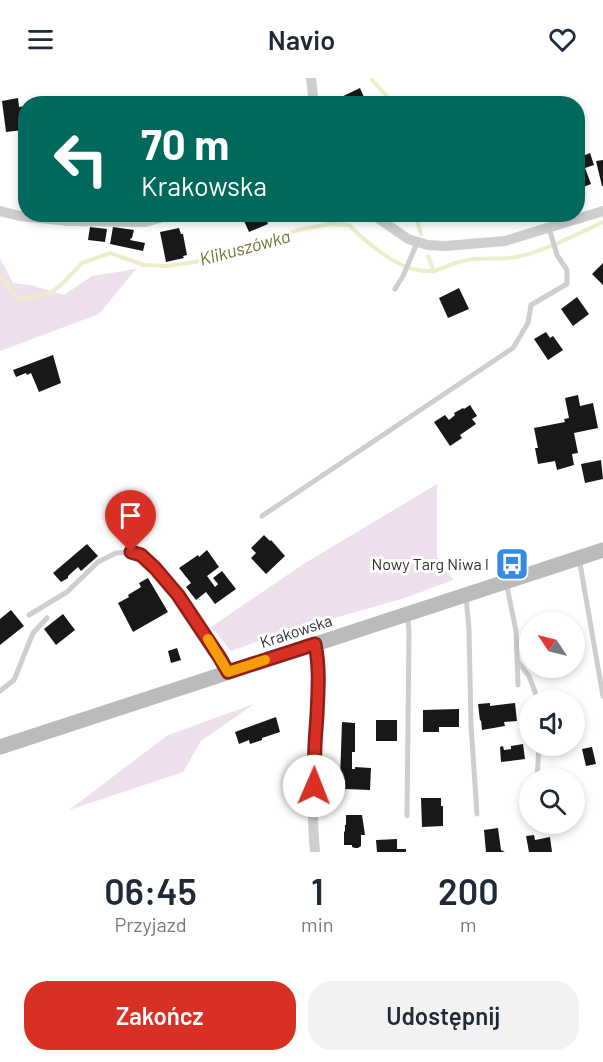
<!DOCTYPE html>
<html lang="pl">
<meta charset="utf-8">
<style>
body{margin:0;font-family:Barlow,sans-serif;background:#f2f2f3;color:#1f2937;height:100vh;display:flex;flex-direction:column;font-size:22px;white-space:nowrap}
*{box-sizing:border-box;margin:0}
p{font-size:20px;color:#747a83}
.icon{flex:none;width:33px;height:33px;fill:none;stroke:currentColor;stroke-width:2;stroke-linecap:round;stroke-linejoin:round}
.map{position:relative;height:774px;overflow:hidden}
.side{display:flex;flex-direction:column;background:#fff;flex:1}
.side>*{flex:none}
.top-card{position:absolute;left:18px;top:18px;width:567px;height:126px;border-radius:24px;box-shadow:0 3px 9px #0003;background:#00695c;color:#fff;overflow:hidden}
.needle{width:39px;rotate:305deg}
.tools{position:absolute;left:519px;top:534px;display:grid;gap:12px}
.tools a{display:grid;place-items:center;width:66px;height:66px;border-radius:50%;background:#fff;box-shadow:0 3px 9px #0003;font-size:30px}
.pin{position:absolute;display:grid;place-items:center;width:51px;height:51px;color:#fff;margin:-62px -26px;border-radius:50% 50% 50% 0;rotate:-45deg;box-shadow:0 0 6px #0007}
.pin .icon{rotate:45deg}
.me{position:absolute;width:66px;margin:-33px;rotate:1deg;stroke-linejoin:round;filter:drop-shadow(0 0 4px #0008)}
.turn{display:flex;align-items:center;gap:21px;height:126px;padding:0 24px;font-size:27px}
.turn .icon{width:78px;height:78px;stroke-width:2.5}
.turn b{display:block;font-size:42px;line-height:51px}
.eta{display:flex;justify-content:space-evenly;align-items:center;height:102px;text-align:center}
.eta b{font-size:36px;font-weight:600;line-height:42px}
.action{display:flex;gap:12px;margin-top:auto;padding:12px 24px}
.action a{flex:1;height:69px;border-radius:24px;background:#d93025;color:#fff;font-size:24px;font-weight:600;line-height:69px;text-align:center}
.action a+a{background:#f2f2f3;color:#1f2937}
header{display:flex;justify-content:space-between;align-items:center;height:78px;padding:0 24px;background:#fff;font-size:27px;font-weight:600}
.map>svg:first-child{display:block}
</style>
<header><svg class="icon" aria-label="menu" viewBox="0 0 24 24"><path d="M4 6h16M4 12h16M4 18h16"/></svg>Navio<svg class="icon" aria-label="heart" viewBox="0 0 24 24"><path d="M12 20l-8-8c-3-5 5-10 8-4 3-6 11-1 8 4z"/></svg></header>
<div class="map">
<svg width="603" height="774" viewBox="0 0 603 774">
<rect width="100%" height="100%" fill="#fff"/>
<path fill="#eee0ed" d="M0,180L13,205L31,207L64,217L92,198L136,191L99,236L0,273Z
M437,406V479L453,502L405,520L278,556L231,573L211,549L305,485Z
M254,626L201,663L183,694L69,732L168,657Z"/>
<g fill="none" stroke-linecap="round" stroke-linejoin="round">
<path stroke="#ededcc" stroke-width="4" d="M372,0V2L394,26
M415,136L421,156
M428,178L434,194
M0,198L19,222L52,214L62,206L82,185L110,175L144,187L167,188L195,184L302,151L331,146L349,147C365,163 392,186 413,191C439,198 444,186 467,182C483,179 501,182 517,179C546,173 577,156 603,144"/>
</g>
<path fill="#181818" d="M360,10L367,26H340L337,21Z
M18,20L19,29L26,28V55H23V52L6,54L2,23Z
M590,75L594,87L585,90L591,106L578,111V80Z
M603,82V108H602L596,83Z
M241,136H264L268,146L249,154Z
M311,136H331V141L312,143Z
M90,149L107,151L105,164L88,162Z
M113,149L134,152L132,160H131L130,162L145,165L143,173L110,166Z
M179,150L181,156H183L187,177L183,178L184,180L166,184L160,154Z
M603,185V207L592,196Z
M459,210L469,231L448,240L439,220Z
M577,219L589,236L573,248L561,231Z
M546,254L550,260L553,258L563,272L548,282L534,261Z
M53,277L61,305L39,314L31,295L27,297L26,295L16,299L13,292Z
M578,317L580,328L593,325L598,350L574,355L578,375L572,376L574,387L557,392L555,383L538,386L535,370H538L534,350L565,344L564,341L569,340L565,320Z
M470,327L477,338L472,341L476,346L460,357L462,360L450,368L434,344L445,337L449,342L455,337L454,335L463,330L464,331Z
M601,382L603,401L585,405L581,386Z
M264,457L270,463L271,462L285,478L266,496L251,480L256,475L251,470Z
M87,466L98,478L81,493L78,489L68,498V500L61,504L53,495Z
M207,472L219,489L207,498L215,509L218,506L213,500L222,493L236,511L215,526L206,514L196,522L186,509L191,505L179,490L198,477L199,479Z
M148,500L168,534L133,554L118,525L129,519L128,517L141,509L139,505Z
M11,532L24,548L0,567V541Z
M63,536L75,552L56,567L44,551Z
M177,570L181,582L171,585L168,573Z
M490,625V628L515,625L517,643L504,644L505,648L482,652L481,642L480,643L478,626Z
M459,631V649H439V654H423V632Z
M276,639L280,654L262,660V662L250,666L249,662L239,666L235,654Z
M376,642H397V663H376Z
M342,644L355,645V674H352V691H355V689L371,690L370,712L345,711V702H340Z
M523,666L525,681L501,684L500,669L503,668L504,672L511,671V668Z
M592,669L596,686L586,688L582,671Z
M421,720H441V728H443V748L422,749Z
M346,737H362L365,757H361V768L358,770H355L352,769V767H344V754L345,753V747H346Z
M498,750L501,772L505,774H486L484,752Z
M534,757L535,762L550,759L552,774H529L526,758Z
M397,761V771H406V774H377L376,762Z"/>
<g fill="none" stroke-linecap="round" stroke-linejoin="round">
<path stroke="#cecece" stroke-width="5" d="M395,211L403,198L417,165
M262,438L513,270L528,245L531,227L567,206V192L557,177L549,150
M579,480L603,618
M506,504L516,553L518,607
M466,519L469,551L471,647L477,736
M29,537L67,514L98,484L116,475L131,474L141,477L155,490L179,517L227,592
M518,584L529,598L538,622
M0,613L14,602L33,555L47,540
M537,700L539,668
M407,738L409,554L408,539"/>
<path stroke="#cecece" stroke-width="10" d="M311,0L314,26
M0,133L20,138L68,143L145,144L174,136
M372,136L408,161L428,167L445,168L505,163L603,133
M315,774C311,735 313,693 316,654C317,624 321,595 315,566"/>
<path stroke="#bbb" stroke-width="15" d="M0,669L603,472"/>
</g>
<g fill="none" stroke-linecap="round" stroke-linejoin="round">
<defs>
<path id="route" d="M131,474L141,477L155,490L178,517L220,580L228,594L315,566C320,590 318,613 317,637C315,660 314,684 314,708"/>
</defs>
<use href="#route" stroke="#8d1f18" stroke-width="15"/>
<use href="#route" stroke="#d93025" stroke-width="10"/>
<path stroke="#f59e0b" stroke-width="10" d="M208,561L228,594L265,582"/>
</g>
<defs>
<symbol id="bus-square" viewBox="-11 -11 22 22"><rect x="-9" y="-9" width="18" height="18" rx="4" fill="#358ae7" stroke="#fff"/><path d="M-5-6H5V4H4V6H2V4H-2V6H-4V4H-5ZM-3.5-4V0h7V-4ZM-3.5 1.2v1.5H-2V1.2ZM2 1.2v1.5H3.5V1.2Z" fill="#fff"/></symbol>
</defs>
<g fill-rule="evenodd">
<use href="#bus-square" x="493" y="467" width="38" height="38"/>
</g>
<g text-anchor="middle" stroke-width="6" stroke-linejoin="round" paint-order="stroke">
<g font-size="16" fill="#313131" stroke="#fff" text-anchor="end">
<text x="489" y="492">Nowy Targ Niwa I</text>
</g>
<g font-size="16" fill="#313131" stroke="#fff">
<text transform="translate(296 553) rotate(-18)" y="6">Krakowska</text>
</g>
<g font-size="18" font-style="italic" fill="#747333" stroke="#fff">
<text transform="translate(245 170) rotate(-15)" y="6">Klikuszówka</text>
</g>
</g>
</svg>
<div class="tools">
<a><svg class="needle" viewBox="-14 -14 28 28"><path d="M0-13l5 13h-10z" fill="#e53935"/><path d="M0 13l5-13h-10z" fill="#747a83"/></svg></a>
<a><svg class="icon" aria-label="sound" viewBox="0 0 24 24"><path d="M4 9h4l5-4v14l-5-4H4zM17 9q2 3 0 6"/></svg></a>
<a><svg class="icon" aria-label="search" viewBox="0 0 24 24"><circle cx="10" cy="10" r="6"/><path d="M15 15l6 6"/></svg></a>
</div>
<div class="pin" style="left:131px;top:474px;background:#d93025"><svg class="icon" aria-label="arrive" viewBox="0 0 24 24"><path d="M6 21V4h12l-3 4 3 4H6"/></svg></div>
<svg class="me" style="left:314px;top:708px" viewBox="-20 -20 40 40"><circle r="19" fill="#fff"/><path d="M0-13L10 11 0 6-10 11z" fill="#d93025"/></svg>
<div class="top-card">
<div class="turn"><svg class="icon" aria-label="left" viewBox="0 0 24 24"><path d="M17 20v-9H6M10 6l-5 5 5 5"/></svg><div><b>70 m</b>Krakowska</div></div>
</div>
</div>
<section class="side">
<div class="eta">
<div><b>06:45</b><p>Przyjazd</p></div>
<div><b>1</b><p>min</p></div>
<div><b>200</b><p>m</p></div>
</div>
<div class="action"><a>Zakończ</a><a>Udostępnij</a></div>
</section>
